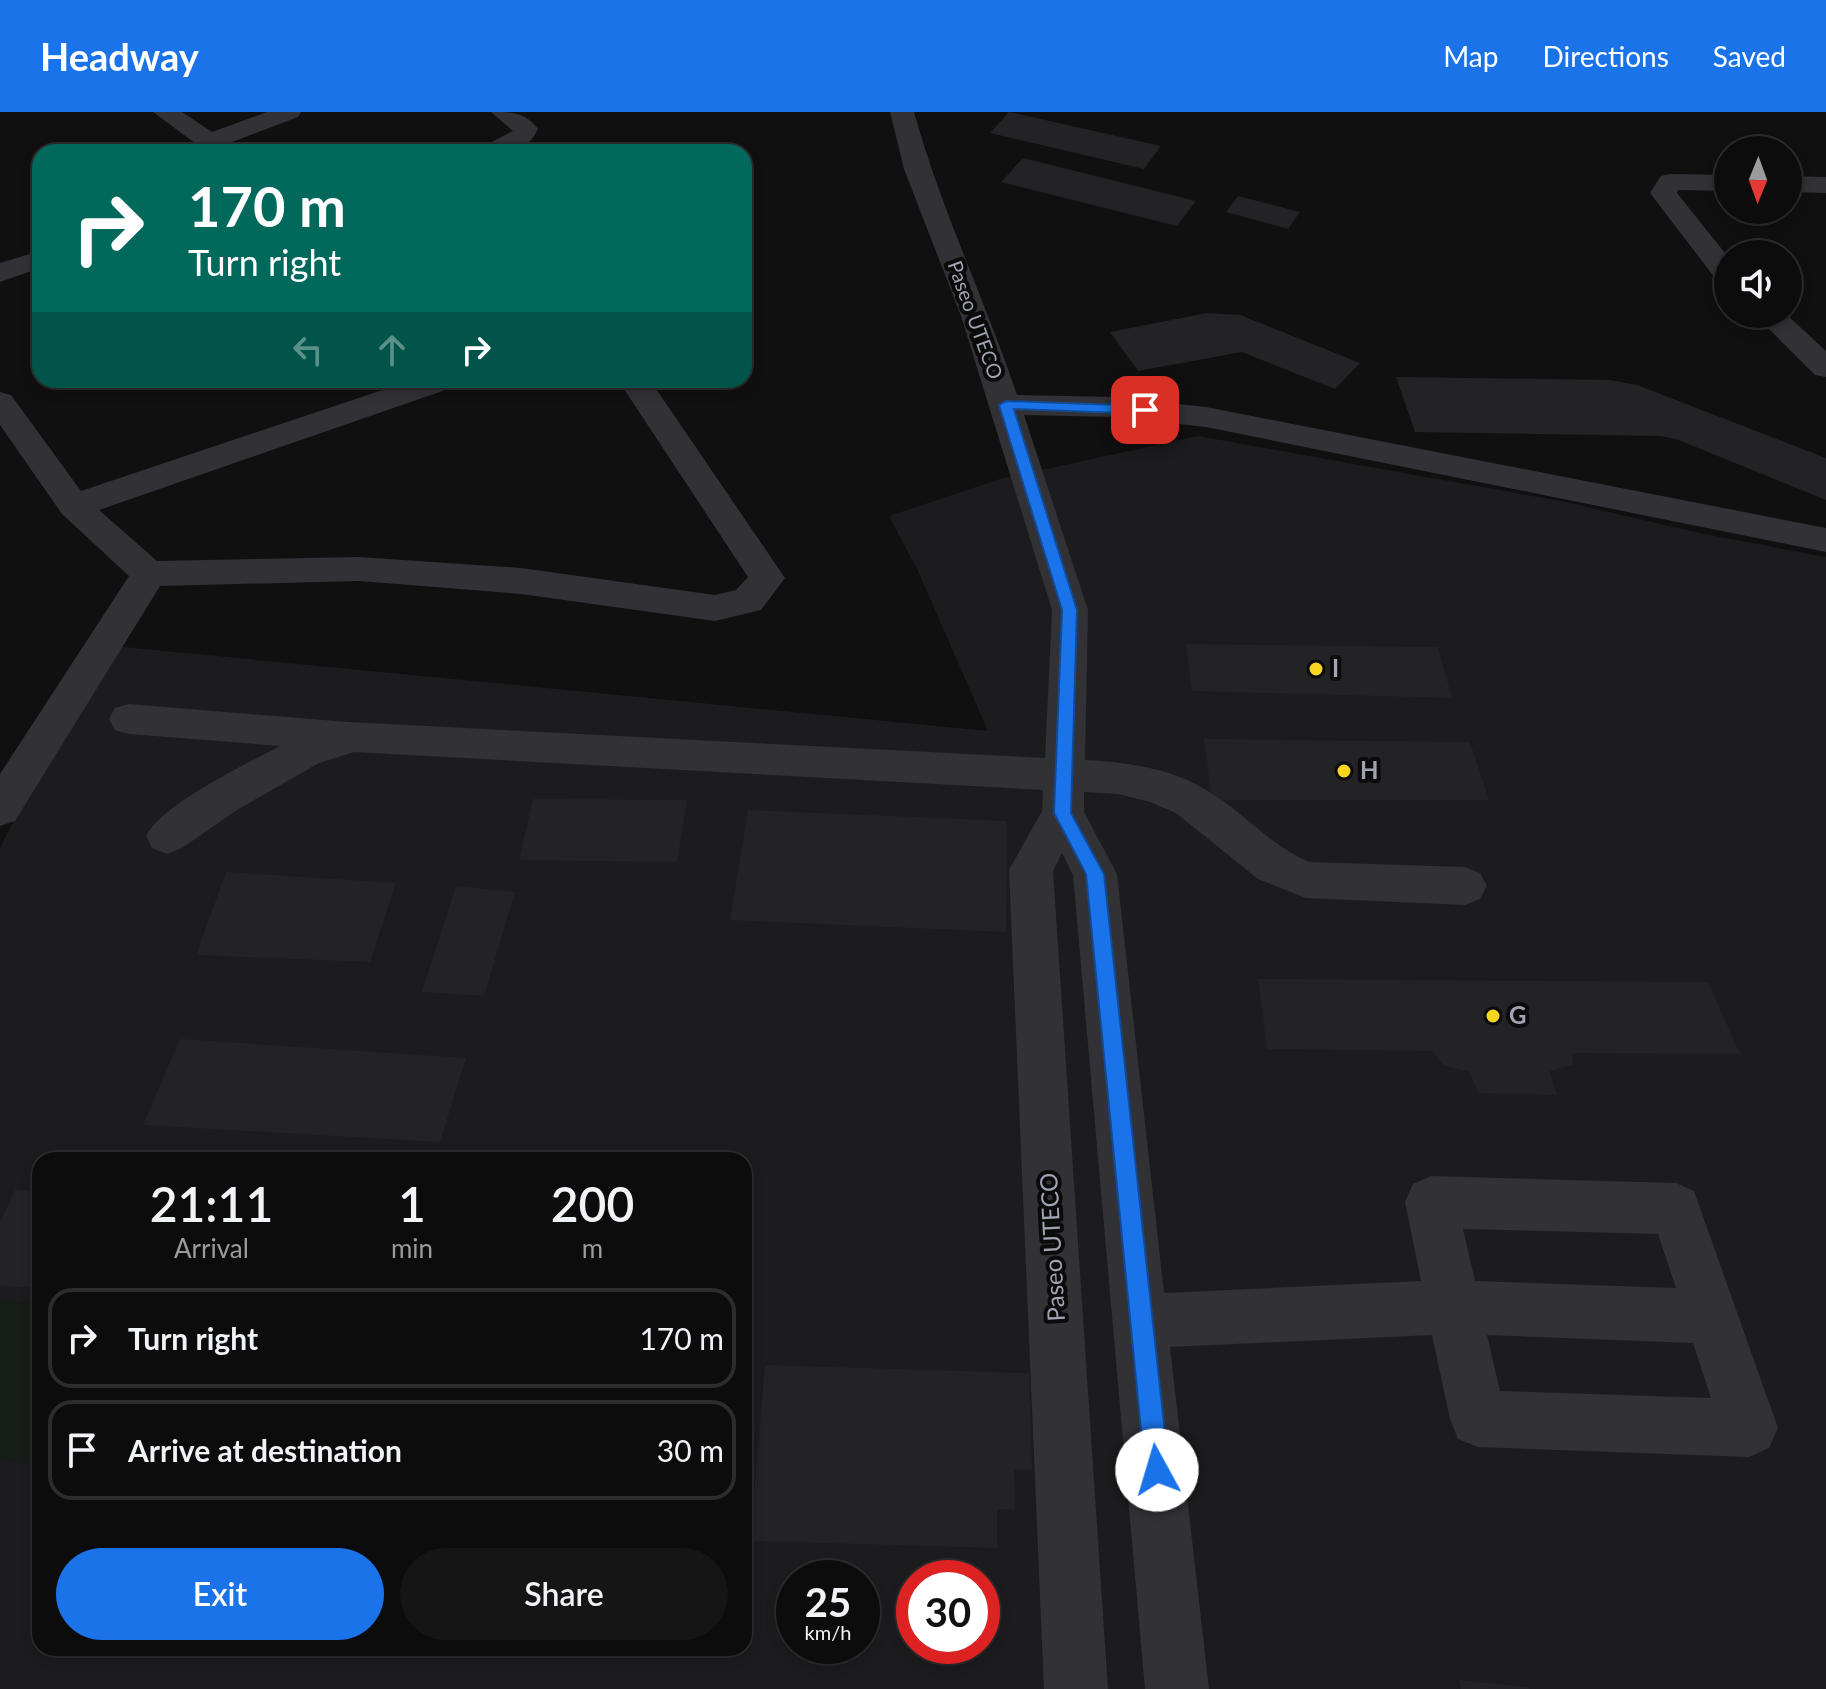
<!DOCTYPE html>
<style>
body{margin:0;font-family:Lato,sans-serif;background:#151516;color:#f1f3f6;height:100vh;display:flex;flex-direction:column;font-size:30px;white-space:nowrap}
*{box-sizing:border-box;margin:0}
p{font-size:26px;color:#9a9b9d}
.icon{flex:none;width:44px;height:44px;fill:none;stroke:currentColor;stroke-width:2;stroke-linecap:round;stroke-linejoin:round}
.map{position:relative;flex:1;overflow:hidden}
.side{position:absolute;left:32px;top:1040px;width:720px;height:504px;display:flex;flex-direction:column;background:#0c0c0d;border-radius:24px;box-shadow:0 4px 12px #0003,0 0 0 2px #2c2c2e}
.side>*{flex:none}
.guide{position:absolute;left:32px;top:32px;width:720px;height:244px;border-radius:24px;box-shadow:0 4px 12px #0003,0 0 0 2px #2c2c2e;background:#00695c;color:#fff;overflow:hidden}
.needle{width:52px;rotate:181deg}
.tools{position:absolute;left:1714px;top:24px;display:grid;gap:16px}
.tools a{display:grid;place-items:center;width:88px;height:88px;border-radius:50%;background:#0c0c0d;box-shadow:0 4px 12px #0003,0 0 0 2px #2c2c2e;font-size:40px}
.speed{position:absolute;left:776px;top:1448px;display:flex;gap:16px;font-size:40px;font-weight:700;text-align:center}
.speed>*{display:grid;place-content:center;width:104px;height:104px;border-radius:50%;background:#0c0c0d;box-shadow:0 4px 12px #0003,0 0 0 2px #2c2c2e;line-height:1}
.speed small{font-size:20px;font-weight:400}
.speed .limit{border:12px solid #d22;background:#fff;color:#111}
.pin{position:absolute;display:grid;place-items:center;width:68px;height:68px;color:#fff;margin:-34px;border-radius:16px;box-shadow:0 4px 12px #0006}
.me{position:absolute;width:88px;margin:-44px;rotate:354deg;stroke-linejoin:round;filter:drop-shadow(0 0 6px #0008)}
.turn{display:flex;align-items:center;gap:28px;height:168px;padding:0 24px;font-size:36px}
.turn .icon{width:104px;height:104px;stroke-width:2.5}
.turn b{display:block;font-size:56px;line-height:68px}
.lanes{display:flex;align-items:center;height:76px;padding:0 24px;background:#0003;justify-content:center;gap:40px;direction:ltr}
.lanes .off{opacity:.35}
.eta{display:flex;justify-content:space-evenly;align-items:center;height:136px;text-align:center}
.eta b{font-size:48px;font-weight:600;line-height:56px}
.action{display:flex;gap:16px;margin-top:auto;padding:16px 24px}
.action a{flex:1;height:92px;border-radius:48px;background:#1a73e8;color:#fff;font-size:32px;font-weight:600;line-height:92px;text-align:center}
.action a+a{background:#151516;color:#f1f3f6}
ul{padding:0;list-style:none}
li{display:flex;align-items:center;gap:24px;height:100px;margin:0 16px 12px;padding:0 8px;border:4px solid #2c2c2e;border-radius:24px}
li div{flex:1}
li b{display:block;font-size:30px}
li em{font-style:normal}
header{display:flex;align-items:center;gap:48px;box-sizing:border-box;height:112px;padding:0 40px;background:#1a73e8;color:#fff}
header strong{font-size:38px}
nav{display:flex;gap:44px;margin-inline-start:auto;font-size:28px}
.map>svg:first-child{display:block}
</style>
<header>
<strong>Headway</strong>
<nav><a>Map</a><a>Directions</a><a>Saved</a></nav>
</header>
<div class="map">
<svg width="1826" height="1577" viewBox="0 0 1826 1577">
<rect width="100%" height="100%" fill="#101011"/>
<path fill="#1c1c1e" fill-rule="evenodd" d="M1198,324L1566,390L1699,421L1826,445V1577H0V736L103,533L988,619L918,459L889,404L1000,367ZM40,1048H744V1536H40ZM794,1466H862V1534H794ZM914,1466H982V1534H914Z"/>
<path fill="#161c18" d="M0,1189L40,1191V1352L0,1349Z"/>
<path fill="#232325" d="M1009,0L1161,34L1144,57L990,21Z
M1023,46L1196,89L1177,114L1001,70Z
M1238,84L1300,100L1288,117L1226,100Z
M1207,201L1240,203L1360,251L1335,277L1242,240L1138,259L1110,220Z
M1396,265L1610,268L1637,273L1826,346V388L1676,327L1660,324L1415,320Z
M1186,532L1438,535L1452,586L1192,579Z
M1204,627L1470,630L1489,688H1212Z
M533,687L687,688L677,750L519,748Z
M748,698L1007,709L1006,820L730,808Z
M226,760L396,771L370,850L196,843Z
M456,774L515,780L484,884L422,880Z
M1258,867L1708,870L1740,942L1573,941L1572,953L1550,959L1557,983L1478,981L1470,960L1443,953L1432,939L1267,937Z
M180,927L466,946L440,1030L143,1013Z
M15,1078L40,1079V1176L0,1174V1110Z
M765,1253L1029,1261L1032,1358H1014L1015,1398L997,1397V1436L750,1429Z
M1459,1568L1529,1575V1577H1461Z"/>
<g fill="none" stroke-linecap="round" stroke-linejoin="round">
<path fill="#313136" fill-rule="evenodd" d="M153,0H182L212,20L267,0H301L298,5L224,33L228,40H202L199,34Z
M491,0C511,0 526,0 538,17C526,43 504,40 478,40L482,35L513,19Z
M890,0H914C941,97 985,188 1017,283L1115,285L1206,295L1826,416V440L1206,315L1115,305L1024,303L1088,498L1085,648C1125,650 1171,656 1206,678C1243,699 1269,733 1309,750L1465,755L1480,761L1487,774L1480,787L1465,793L1306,786L1258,767L1176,701L1150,690L1118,682L1084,680V700L1117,762L1164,1181L1421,1169L1405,1090L1413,1072L1431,1064L1676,1071L1694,1079L1778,1316L1769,1336L1749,1345L1478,1335L1458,1327L1450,1307L1432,1223L1170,1235L1209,1577H1145L1073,763L1062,741L1053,759L1108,1577H1044L1009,758L1042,699L1043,678L354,640L319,651L237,698L182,736L167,742L152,736L146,724C162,692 246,652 280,634L129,622L115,618L109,607L115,596L129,592L348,610L1045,646L1052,498L961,204L904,57ZM1463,1117L1658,1122L1676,1176L1475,1169ZM1487,1223L1693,1231L1711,1286L1500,1279Z
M1670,62L1728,63V79L1678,78L1677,81L1728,145V173L1718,170L1650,81L1661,64Z
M1788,64L1826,65V81L1788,80Z
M40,139V156L0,170V151Z
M1754,202H1786L1826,239V265L1815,263Z
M412,268H459L454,275L99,398L157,449L359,445L521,456L715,483L736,478L748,465L618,268H650L785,466L761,498L715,509L521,482L359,469L160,474L15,709L0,714V662L129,464L62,402L0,313V280L11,283L81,379Z"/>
</g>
<path fill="#1a73e8" stroke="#114b97" stroke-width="2" d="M1006,289L1145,294L1152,298L1145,302L1014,297L1077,498L1071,701L1104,762L1169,1358L1165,1367L1157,1370L1148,1367L1145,1358L1086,762L1054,701L1062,498L999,293Z"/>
<g fill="#f8d521" stroke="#0b0b0c" stroke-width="3">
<circle cx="1316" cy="557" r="8"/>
<circle cx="1344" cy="659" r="8"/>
<circle cx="1493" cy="904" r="8"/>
</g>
<g text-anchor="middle" stroke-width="8" stroke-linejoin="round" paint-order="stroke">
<g font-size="20" fill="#a0a3b3" stroke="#0b0b0c">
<text transform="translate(975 208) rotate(70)" y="7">Paseo UTECO</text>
</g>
<g font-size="24" font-weight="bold" fill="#a0a3b3" stroke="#0b0b0c" text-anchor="start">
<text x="1332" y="565">I</text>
<text x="1360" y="667">H</text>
<text x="1509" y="912">G</text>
</g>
<g font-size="24" fill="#a0a3b3" stroke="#0b0b0c">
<text transform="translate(1053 1135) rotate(-93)" y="8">Paseo UTECO</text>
</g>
</g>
</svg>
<div class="tools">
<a><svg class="needle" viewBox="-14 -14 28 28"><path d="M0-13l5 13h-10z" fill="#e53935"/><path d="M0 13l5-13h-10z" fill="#9a9b9d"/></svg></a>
<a><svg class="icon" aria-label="sound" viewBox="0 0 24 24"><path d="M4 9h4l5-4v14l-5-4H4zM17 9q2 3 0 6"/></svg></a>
</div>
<div class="speed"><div>25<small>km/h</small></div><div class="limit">30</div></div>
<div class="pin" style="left:1145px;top:298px;background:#d93025"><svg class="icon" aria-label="arrive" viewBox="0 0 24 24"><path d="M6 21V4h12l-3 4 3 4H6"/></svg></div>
<svg class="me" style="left:1157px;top:1358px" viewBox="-20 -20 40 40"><circle r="19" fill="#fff"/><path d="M0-13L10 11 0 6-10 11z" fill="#1a73e8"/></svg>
<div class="guide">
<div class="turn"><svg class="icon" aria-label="right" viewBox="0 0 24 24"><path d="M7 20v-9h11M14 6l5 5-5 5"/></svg><div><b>170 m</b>Turn right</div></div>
<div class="lanes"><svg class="icon off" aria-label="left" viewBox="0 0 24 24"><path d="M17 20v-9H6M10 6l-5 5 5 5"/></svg><svg class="icon off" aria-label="ahead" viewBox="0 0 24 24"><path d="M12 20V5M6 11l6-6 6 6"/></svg><svg class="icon" aria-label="right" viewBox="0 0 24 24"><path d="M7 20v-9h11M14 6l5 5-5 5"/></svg></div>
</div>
<section class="side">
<div class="eta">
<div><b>21:11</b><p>Arrival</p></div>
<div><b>1</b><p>min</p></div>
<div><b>200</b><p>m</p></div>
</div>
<ul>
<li><svg class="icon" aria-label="right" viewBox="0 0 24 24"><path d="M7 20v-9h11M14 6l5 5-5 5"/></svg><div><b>Turn right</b></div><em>170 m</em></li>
<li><svg class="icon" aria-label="arrive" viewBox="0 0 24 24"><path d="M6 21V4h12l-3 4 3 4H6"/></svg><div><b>Arrive at destination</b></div><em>30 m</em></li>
</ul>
<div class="action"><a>Exit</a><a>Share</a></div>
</section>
</div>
